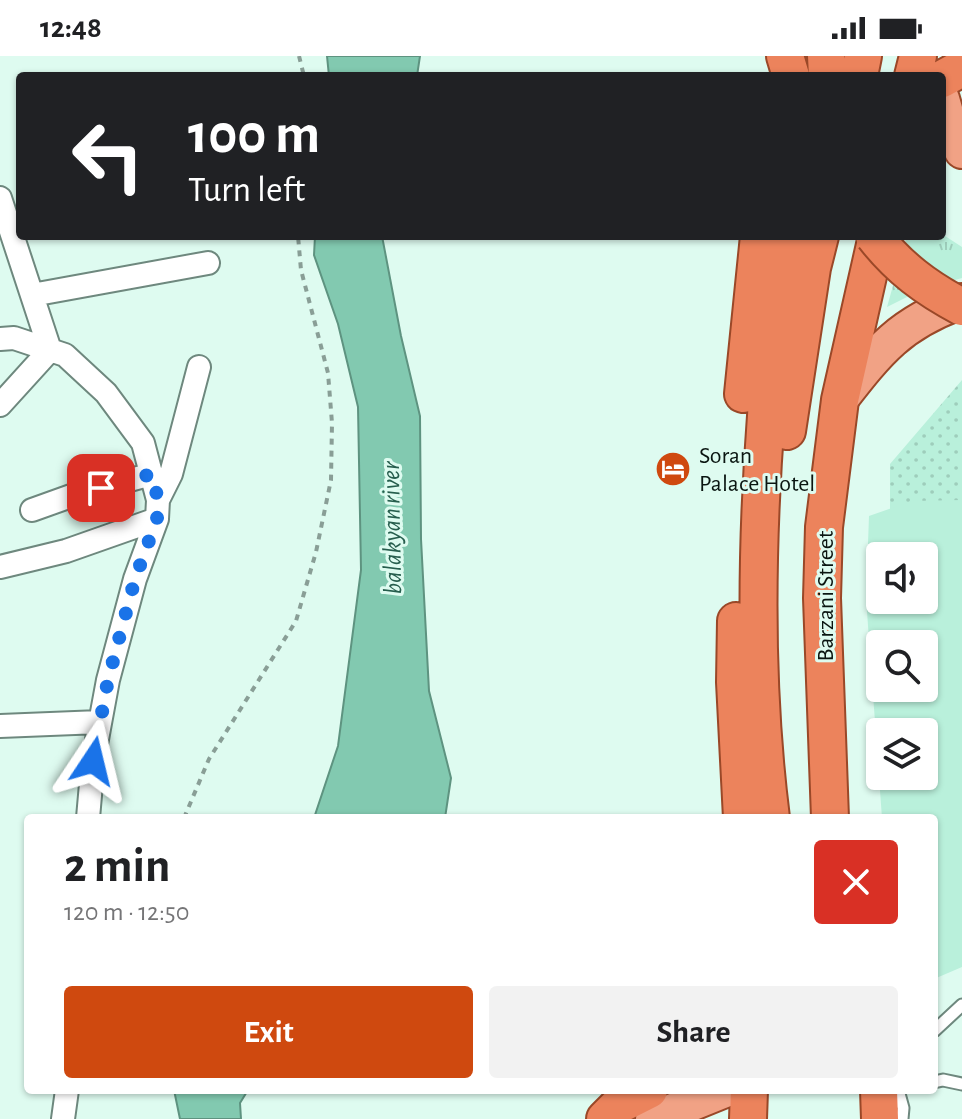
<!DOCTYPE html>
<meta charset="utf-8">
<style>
body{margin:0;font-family:"Alegreya Sans",sans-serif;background:#f2f2f2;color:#202124;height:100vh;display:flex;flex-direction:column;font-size:30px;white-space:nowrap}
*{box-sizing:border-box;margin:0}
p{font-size:26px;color:#757577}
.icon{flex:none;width:44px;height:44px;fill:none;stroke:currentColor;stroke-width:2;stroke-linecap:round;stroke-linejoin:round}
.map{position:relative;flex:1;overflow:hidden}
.side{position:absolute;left:24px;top:758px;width:914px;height:280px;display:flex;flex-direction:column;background:#fff;border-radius:8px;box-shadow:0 2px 6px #0004}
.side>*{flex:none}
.top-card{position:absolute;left:16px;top:16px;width:930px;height:168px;border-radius:8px;box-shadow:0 2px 6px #0004;background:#202124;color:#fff;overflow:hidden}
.fabs{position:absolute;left:866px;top:486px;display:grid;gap:16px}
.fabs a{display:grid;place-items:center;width:72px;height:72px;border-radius:8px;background:#fff;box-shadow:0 2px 6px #0004;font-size:40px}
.pin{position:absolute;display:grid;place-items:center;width:68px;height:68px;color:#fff;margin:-34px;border-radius:16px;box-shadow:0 4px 12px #0006}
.me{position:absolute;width:88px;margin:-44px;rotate:10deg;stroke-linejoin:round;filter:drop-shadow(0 0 6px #0008)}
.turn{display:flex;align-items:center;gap:28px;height:168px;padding:0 40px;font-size:36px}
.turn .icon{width:104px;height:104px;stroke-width:2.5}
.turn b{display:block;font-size:56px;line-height:68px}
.round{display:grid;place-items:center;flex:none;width:84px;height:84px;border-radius:8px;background:#f2f2f2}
.summary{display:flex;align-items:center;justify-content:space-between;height:136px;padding:0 40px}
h1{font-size:48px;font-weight:700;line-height:60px}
.action{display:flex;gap:16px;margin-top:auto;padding:16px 40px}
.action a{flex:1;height:92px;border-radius:8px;background:#cf490f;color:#fff;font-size:32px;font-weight:700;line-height:92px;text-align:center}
.action a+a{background:#f2f2f2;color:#202124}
.status{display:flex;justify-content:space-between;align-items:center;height:56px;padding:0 40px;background:#fff;direction:ltr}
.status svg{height:22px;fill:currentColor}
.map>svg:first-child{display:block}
</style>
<div class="status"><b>12:48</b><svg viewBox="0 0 49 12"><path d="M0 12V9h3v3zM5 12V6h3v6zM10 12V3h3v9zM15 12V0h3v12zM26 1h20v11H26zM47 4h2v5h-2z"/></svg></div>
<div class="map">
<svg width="962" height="1063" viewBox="0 0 962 1063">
<defs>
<pattern id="grass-dots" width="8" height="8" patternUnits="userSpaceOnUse" patternTransform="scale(2)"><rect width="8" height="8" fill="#b9f0db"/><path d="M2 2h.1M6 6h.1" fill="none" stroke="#9ecdbb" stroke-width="1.8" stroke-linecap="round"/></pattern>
<pattern id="park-tufts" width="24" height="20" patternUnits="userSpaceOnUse" patternTransform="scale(2)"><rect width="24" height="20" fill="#b9f0db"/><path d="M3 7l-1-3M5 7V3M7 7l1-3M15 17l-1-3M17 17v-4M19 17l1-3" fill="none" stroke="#9ecdbb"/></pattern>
</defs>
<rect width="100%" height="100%" fill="#defbf0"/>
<path fill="url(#grass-dots)" d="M962,324V638L924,632V500H890V408Z"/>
<path fill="url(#park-tufts)" d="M942,178L962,191V222L923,233L887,251L907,180H942Z"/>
<path fill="#b9f0db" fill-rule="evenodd" d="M962,444V911L934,923V762H882L866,542L869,460L912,445ZM880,500H924V544H880ZM880,588H924V632H880ZM880,676H924V720H880Z"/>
<path fill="#82c9b0" stroke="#5e9380" stroke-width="2" d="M327,0H420L417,20H329Z
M315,180H382L401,280L420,360L421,483L429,635L451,722L445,762H314L338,690L361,514L358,351L338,268L314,199Z
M174,1034H248L240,1047L241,1063H180Z"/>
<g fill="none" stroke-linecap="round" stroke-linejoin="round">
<defs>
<path id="service" d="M934,975L962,949
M934,1026L943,1024L962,1028
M898,1034L903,1052L902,1063"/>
<path id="minor" d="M0,142L50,294L0,349
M32,239L208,207
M0,283L14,282L65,299L106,337L143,387L158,444L157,463L135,523L108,624L93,705L88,762
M158,444L171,418L199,311
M32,454L71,440L152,418
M0,511L66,495L157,463
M0,670L100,666
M63,1063L67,1034"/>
<path id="primary" d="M942,43L951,74L962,95
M840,344C879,294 900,267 962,245
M653,1063L725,1034"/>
<path id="trunk" d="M785,0L791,20
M826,0L827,20
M859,20L863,0
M913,20L918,0
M942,23L962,12
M743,338L759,180
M787,375L812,212L820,180
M736,565L735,626L742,762
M771,762C754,629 756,493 766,360C769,306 776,230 796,180
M830,762L822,542L824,471L840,344L877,180
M879,1034L880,1063
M605,1063L619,1049L649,1034
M748,1063L749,1034"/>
</defs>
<use href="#service" stroke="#6e887e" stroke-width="15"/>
<use href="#minor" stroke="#6e887e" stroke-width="26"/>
<use href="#primary" stroke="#9a4828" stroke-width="38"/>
<use href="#trunk" stroke="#9a4828" stroke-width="40"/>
<path stroke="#899e96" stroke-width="4" stroke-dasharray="6 6" stroke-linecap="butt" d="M299,0L304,20
M184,762L209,703L296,565L316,496L331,424L332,367L328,317L301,214L298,180"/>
<use href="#service" stroke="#fff" stroke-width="11"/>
<use href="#minor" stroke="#fff" stroke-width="22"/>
<use href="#primary" stroke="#f1a285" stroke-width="34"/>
<use href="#trunk" stroke="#ec835c" stroke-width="36"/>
<defs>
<path id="trunk-bridge" d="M874,180C899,212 926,232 962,251"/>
</defs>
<use href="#trunk-bridge" stroke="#9a4828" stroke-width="40" stroke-linecap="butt"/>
<use href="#trunk-bridge" stroke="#ec835c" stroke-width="36"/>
</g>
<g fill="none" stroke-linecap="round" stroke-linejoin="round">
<path stroke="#1a73e8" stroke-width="14" stroke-dasharray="0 25.2" d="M93,705L108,624L135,523L157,463L158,444L152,418L101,432"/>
</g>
<defs>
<symbol id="hotel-disc" viewBox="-11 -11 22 22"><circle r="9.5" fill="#cf490f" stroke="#defbf0"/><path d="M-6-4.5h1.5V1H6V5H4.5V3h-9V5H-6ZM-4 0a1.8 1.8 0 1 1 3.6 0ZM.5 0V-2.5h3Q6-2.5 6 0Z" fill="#fff"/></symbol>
</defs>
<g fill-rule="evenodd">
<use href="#hotel-disc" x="653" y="393" width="40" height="40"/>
</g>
<g text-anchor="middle" stroke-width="6" stroke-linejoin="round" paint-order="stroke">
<g font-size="24" fill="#0a1511" stroke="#defbf0" text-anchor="start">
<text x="699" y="407">Soran<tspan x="699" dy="28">Palace Hotel</tspan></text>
</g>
<g font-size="24" fill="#0a1511" stroke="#defbf0">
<text transform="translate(825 540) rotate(-90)" y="8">Barzani Street</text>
</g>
<g font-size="26" font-style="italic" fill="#265e4d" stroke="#defbf0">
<text transform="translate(391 472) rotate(-91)" y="9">balakyan river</text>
</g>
</g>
</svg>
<div class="fabs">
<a><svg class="icon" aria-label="sound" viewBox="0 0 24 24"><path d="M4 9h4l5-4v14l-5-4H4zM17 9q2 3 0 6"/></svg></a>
<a><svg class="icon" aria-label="search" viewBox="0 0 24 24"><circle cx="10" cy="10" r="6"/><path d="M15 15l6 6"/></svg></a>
<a><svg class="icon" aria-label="layers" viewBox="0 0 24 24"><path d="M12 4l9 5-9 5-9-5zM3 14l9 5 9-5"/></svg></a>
</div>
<div class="pin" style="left:101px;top:432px;background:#d93025"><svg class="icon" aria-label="arrive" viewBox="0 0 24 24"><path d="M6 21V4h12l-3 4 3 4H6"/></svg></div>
<svg class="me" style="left:93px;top:705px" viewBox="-20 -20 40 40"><path d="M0-17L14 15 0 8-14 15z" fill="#1a73e8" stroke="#fff" stroke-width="4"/></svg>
<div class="top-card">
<div class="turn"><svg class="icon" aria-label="left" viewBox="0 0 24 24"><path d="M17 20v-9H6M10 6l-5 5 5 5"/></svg><div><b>100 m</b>Turn left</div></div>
</div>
<section class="side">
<div class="summary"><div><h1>2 min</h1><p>120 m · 12:50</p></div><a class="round" style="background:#d93025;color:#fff"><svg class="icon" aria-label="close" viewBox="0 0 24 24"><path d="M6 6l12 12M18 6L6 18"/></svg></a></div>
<div class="action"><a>Exit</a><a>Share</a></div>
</section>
</div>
